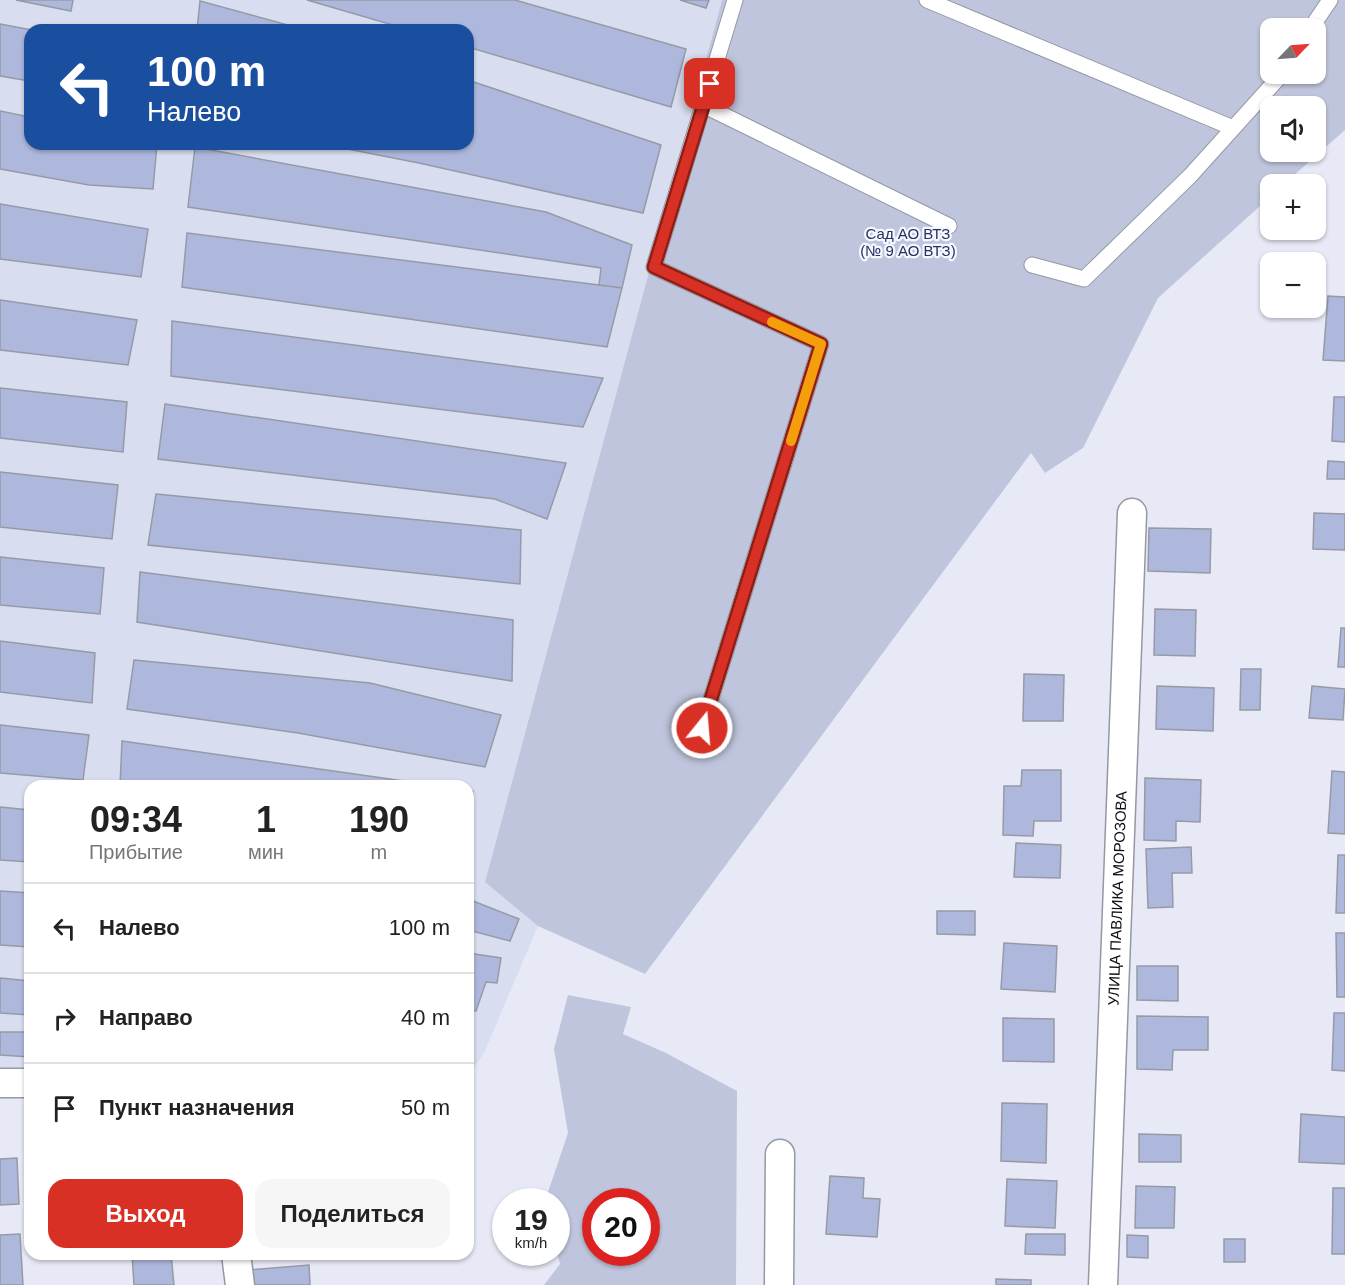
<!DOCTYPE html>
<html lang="ru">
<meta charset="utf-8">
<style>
body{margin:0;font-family:Helvetica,sans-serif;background:#f6f6f6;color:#222;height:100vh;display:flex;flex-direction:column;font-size:22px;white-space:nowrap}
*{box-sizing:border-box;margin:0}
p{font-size:20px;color:#767676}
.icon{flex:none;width:33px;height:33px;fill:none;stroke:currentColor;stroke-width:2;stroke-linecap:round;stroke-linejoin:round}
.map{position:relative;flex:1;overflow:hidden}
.drawer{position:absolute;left:24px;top:780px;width:450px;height:480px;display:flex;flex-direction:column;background:#fff;border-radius:18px;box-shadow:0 2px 4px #0004}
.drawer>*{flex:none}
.hud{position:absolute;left:24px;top:24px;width:450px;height:126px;border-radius:18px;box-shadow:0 2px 4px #0004;background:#1a4fa0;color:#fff;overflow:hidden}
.needle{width:39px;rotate:65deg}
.tools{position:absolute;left:1260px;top:18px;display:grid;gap:12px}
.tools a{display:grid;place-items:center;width:66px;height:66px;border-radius:12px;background:#fff;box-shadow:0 2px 4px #0004;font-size:30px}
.speed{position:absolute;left:492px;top:1188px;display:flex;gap:12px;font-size:30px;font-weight:700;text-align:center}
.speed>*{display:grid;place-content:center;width:78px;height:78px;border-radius:50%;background:#fff;box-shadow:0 2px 4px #0004;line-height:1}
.speed small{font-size:15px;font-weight:400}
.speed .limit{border:9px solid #d22;background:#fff;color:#111}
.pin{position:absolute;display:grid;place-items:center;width:51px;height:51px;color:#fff;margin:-26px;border-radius:12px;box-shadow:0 3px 9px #0006}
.me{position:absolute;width:66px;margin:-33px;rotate:17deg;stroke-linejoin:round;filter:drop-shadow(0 0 4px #0008)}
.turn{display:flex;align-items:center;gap:21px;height:126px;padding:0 24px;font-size:27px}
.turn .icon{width:78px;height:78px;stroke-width:2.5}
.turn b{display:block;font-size:42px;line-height:51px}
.eta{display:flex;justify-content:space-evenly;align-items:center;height:102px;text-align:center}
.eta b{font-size:36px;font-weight:700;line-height:42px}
.action{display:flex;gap:12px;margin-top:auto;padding:12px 24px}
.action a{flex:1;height:69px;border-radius:18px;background:#d93025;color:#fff;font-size:24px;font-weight:700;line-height:69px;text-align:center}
.action a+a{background:#f6f6f6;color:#222}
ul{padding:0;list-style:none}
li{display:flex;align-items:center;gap:18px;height:90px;padding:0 24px;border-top:2px solid #e0e0e0}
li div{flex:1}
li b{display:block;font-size:22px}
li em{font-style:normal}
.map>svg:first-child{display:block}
</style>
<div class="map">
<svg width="1345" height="1285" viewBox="0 0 1345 1285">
<rect width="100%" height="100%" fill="#e7eaf6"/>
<path fill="#d8ddef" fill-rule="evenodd" d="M0,0H722L485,881L538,926L484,1053L468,1076V786H30V1094H0ZM30,30H468V144H30Z"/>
<path fill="#bfc5dc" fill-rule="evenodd" d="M722,0H1345V130L1284,184H1270V197L1158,298L1083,448L1045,473L1031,453L645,974L538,926L485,882ZM1270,28H1316V74H1270ZM1270,106H1316V152H1270Z
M568,995L631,1007L623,1034L666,1053L737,1091L736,1285H544L560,1264L556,1249V1202L545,1201L568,1133L554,1049ZM596,1202H646V1252H596Z"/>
<path fill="#aeb8dd" stroke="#979aa5" stroke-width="1.5" d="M16,0H73L71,11Z
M307,0H515L686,49L671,107L468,47V30H410Z
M680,0H709L706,8Z
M200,1L306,30H197Z
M0,24L32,30H30V81L0,76Z
M468,80L661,145L643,213L419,163L322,144H468Z
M0,111L30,117V144H157L153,189L89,185L0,169Z
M195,147L546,212L632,245L622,288L599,285L601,268L188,207Z
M0,204L148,229L141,277L0,259Z
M187,233L599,285L622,288L607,347L182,287Z
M1328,296L1345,297V361L1323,360Z
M0,300L137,320L128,365L0,350Z
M172,321L603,378L583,427L171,376Z
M0,388L127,402L123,452L0,438Z
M1334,397H1345V442L1332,441Z
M165,404L566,463L547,519L495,499L158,459Z
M1328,461L1345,462V479H1327Z
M0,472L118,485L112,539L0,527Z
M156,494L521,530L520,584L148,545Z
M1314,513L1345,514V550L1313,549Z
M1149,528L1211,529L1210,573L1148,571Z
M0,557L104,568L100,614L0,605Z
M140,572L513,620L512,681L137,622Z
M1155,609L1196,610L1195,656L1154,655Z
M1341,628H1345V667H1338Z
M0,641L95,653L92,703L0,692Z
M134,660L370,683L501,715L485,767L298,733L127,709Z
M1241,669H1261L1260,710H1240Z
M1024,674L1064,675L1063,721H1023Z
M1157,686L1214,688L1213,731L1156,729Z
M1312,686L1345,689L1343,720L1309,718Z
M0,725L89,735L83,780L0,773Z
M122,741L439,786H120Z
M1022,770H1061V821H1034L1033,836L1003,835L1004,786H1021Z
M1332,771L1345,772V834L1328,833Z
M1145,778L1201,780L1200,822L1176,821V841L1144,840Z
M468,790L473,791L468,844Z
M0,807L30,810V862L0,860Z
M1016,843L1061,845L1060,878L1014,877Z
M1191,847L1192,873H1172L1173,907L1148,908L1146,849Z
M1338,855H1345V913H1336Z
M0,891L30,893V947L0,945Z
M468,899L519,919L510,941L468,930Z
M937,911H975V935L937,934Z
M1336,933H1345V997H1337Z
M1004,943L1057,946L1055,992L1001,989Z
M468,953L501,958L497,983L486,982L476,1011L468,1010Z
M1137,966H1178V1001L1137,1000Z
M0,978L30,981V1015L0,1013Z
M1334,1013H1345V1071L1332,1070Z
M1137,1016L1208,1017V1050H1173L1172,1070L1137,1069Z
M1003,1018L1054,1019V1062L1003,1061Z
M0,1032H30V1057L0,1055Z
M1002,1103L1047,1104L1046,1163L1001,1161Z
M1301,1114L1345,1117V1164L1299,1162Z
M1139,1134L1181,1135V1162H1139Z
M17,1158L19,1204L0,1205V1159Z
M830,1176L864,1178L863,1198L880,1199L877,1237L826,1234Z
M1007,1179L1057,1181L1055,1228L1005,1226Z
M1136,1186L1175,1187L1174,1228H1135Z
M1333,1188H1345V1254H1332Z
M20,1234L23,1285H0V1235Z
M1026,1234H1065V1255L1025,1254Z
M1127,1235L1148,1236V1258L1127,1257Z
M1224,1239H1245V1262H1224Z
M132,1254H171L174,1285H134Z
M309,1265L310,1285H249L248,1270Z
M996,1279L1031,1280V1285H996Z"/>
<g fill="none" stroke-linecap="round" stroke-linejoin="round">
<defs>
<path id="lane" d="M927,0L1233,128
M1311,28L1330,0
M703,105L949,226
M1032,265L1084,279L1190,176L1282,74
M702,728L821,344L654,267L735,0"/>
<g id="street">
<path d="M0,1083H30"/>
<path d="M236,1254L240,1285"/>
<path d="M779,1285L780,1154"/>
<path id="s1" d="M1103,1285L1132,513"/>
</g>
</defs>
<use href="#lane" stroke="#9598a2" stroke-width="17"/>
<use href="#street" stroke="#9598a2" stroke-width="31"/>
<use href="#lane" stroke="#fff" stroke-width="15"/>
<use href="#street" stroke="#fff" stroke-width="28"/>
</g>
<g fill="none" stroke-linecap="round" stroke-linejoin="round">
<defs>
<path id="route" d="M702,728L821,344L654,267L710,84"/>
</defs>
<use href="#route" stroke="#8d1f18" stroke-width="15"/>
<use href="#route" stroke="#d93025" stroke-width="10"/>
<path stroke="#f59e0b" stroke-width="10" d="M772,322L821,344L791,441"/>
</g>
<g text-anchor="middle" stroke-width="4.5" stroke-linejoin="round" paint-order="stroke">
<g font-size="15" fill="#283060" stroke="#f6f8ff">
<text x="908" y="239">Сад АО ВТЗ<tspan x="908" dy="17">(№ 9 АО ВТЗ)</tspan></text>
</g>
<g font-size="15" fill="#0c0d11" stroke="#f6f8ff">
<text dy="5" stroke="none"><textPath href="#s1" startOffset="387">УЛИЦА ПАВЛИКА МОРОЗОВА</textPath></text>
</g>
</g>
</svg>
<div class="tools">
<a><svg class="needle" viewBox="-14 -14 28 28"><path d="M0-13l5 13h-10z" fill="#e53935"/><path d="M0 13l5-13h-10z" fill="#767676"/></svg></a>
<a><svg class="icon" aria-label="sound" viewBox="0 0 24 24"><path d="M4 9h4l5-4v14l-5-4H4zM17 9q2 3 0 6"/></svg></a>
<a>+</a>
<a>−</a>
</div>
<div class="speed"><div>19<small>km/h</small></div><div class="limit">20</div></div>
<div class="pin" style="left:710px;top:84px;background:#d93025"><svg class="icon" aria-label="arrive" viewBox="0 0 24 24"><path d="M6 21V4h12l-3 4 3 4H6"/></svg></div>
<svg class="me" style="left:702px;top:728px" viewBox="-20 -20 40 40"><circle r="17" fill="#d93025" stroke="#fff" stroke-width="3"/><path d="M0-11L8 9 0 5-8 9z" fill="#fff"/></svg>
<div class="hud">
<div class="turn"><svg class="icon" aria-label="left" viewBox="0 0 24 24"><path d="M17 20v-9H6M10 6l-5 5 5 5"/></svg><div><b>100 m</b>Налево</div></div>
</div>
<section class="drawer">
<div class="eta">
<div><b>09:34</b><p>Прибытие</p></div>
<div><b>1</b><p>мин</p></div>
<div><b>190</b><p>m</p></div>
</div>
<ul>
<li><svg class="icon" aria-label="left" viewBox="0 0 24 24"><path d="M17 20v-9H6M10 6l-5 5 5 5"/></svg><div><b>Налево</b></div><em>100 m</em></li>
<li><svg class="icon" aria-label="right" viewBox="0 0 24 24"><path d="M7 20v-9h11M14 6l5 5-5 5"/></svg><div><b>Направо</b></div><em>40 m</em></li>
<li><svg class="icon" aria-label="arrive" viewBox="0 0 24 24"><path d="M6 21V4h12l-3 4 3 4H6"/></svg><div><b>Пункт назначения</b></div><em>50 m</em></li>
</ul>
<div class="action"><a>Выход</a><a>Поделиться</a></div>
</section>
</div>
